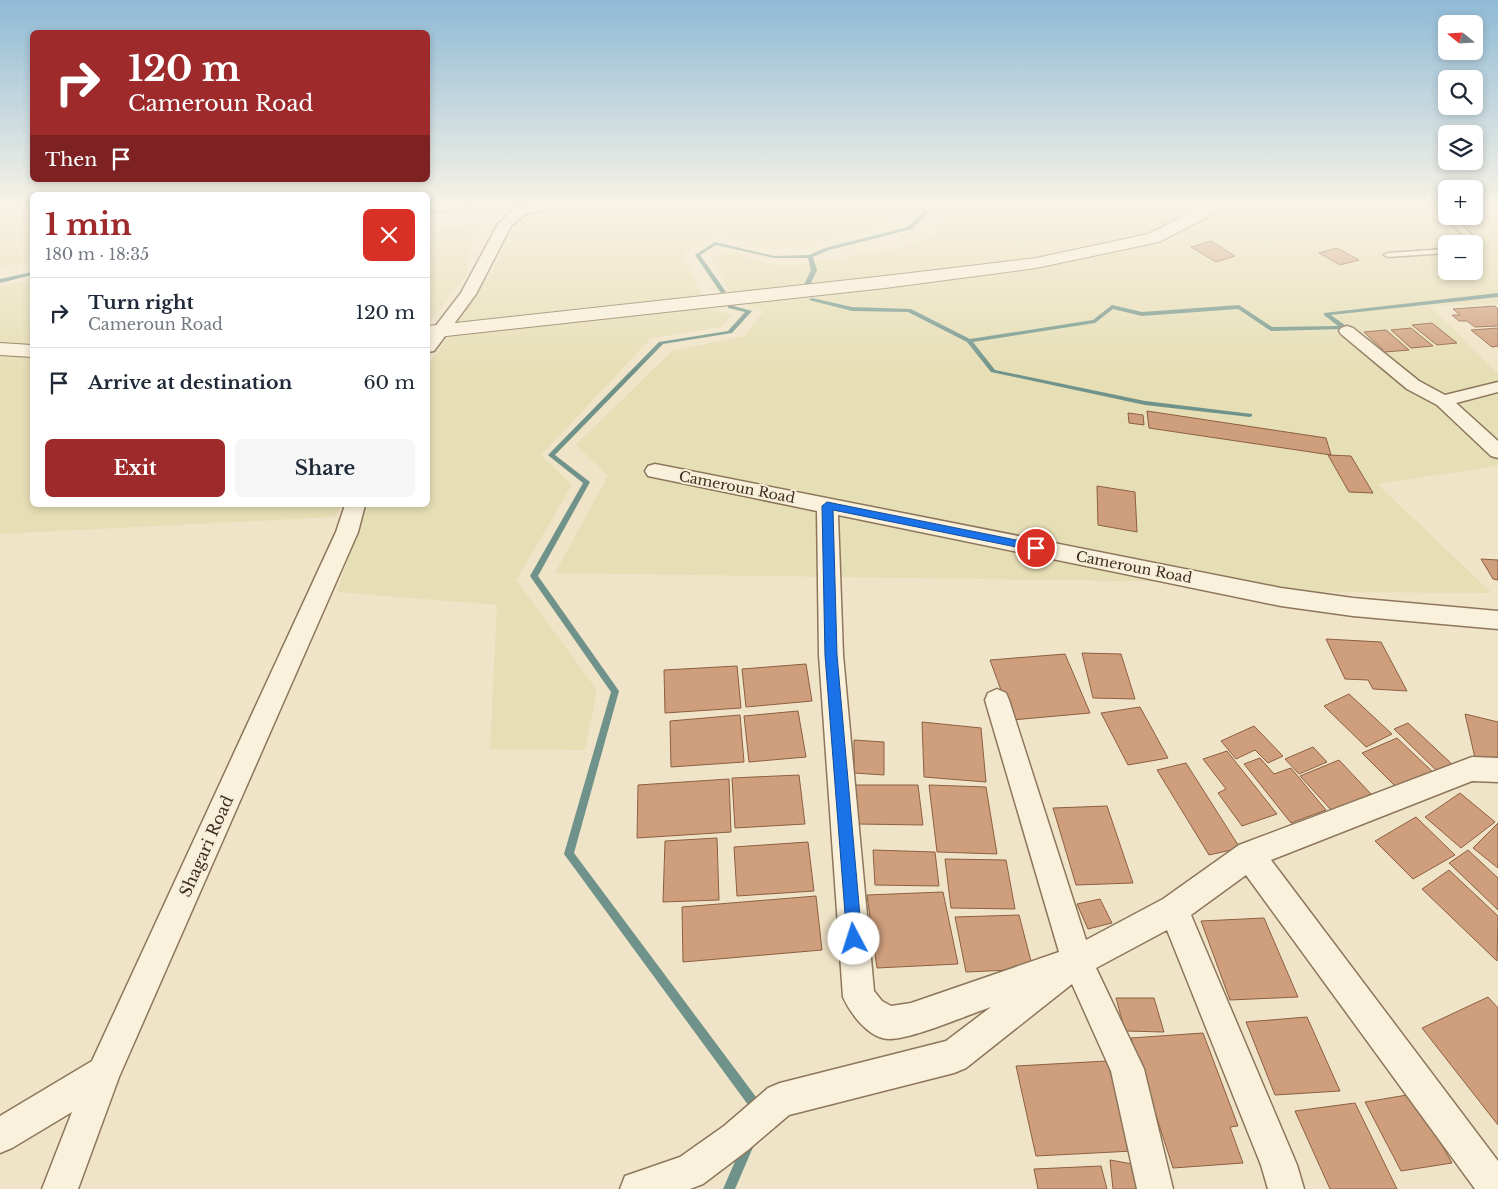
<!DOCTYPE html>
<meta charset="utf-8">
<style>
body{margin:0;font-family:"Libre Baskerville",serif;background:#f6f6f7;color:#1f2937;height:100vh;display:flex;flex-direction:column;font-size:19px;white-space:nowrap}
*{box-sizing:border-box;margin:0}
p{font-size:16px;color:#747a83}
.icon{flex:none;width:28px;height:28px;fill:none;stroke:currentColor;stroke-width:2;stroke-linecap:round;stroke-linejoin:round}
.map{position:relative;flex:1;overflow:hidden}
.panel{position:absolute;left:30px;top:192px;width:400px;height:315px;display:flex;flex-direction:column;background:#fff;border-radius:8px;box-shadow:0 2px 8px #0003}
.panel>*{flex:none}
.banner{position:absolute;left:30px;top:30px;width:400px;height:152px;border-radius:8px;box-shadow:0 2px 8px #0003;background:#9e2a2b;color:#fff;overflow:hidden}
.needle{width:32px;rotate:288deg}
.controls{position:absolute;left:1438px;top:15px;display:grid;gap:10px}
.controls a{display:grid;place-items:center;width:45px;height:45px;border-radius:8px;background:#fff;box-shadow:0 2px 8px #0003;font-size:25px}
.pin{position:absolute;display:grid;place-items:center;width:42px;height:42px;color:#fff;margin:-21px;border:2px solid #fff;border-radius:50%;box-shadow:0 1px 5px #0007}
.me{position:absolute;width:55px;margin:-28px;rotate:355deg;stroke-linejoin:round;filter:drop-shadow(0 0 4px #0008)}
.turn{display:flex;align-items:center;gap:18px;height:105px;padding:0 15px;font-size:22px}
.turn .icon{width:65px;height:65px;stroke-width:2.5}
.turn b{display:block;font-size:35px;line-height:42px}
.then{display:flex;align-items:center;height:48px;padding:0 15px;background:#0003;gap:10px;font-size:19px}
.round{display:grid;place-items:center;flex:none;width:52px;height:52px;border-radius:8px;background:#f6f6f7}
.headline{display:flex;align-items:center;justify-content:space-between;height:85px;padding:0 15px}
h1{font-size:30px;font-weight:800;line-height:38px;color:#9e2a2b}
.cta{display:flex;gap:10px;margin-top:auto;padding:10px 15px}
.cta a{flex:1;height:58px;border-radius:8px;background:#9e2a2b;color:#fff;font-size:20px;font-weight:800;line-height:58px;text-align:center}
.cta a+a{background:#f6f6f7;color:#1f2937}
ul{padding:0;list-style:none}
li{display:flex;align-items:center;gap:15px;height:70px;padding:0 15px;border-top:1px solid #e0e1e3}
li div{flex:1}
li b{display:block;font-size:19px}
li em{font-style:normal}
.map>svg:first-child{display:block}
</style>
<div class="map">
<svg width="1498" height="1189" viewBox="0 0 1498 1189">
<rect width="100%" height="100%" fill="#f0e4c8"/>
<path fill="#e6deb5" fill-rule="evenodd" d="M0,206H32V261L0,268Z
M555,206H887L907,215L812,244L774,249L717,236L683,253L708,309L732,315L721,327L651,338L541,455L572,485L516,580L597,690L585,750L490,749L497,605L337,592L366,505H428V366L494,267L518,218Z
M938,206H1428L1446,210V216H1474V213H1498V304L1430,306L1498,374V466L1377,484L1492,593L1307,592L1254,583L555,573L608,476L576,445L672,351L744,336L764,311L732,299L727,285L710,257L729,251L774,265L793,266L908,246L944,228V214ZM1446,244H1474V271H1446Z
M476,224L466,276L428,324V231Z
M32,280V505H341L336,517L0,534V287Z"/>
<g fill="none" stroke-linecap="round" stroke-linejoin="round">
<path fill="#6f938a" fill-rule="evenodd" d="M469,206H477L428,215V213Z
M906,206H912L928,212L912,229L829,250L813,257L817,270L810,285L807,287L804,285L811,270L808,258H774L716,245L700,255L726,292L721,293L695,255L715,242L774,256L809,255L825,248L908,227L923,212Z
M32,272V275L0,283V279Z
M1498,293V297L1331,315L1346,326L1347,327L1344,329L1271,331L1238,309L1142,316L1113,309L1095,323L973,342L995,370L1145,401L1252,414V416L1250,417L1145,405L991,372L967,342L908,312L852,311L809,300L812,298L852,307L911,309L970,339L1093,320L1112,305L1142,312L1239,305L1272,327L1338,326L1324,315V313Z
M730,305L752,311L732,333L663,344L555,455L590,482L538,576L619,691L574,853L762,1105L764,1109L762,1113L758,1115L754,1113L564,854L611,692L530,576L583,483L549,456L548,455L549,454L659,342L728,331L745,312L728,308V306Z
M748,1139L752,1141L754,1145L735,1189H723L744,1141Z"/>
</g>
<path fill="#cf9f7d" stroke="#8d5f41" d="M1211,241L1235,256L1216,262L1191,247Z
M1337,248L1359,260L1340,265L1319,253Z
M1495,306L1498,309V326L1475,327L1467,321H1459L1452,315H1460L1453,309Z
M1432,323L1457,343L1437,345L1412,325Z
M1411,328L1433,346L1411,348L1391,330Z
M1498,328V346L1492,347L1471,330Z
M1386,330L1409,350L1385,352L1364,332Z
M1147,411L1326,438L1331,455L1149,428Z
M1128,413L1143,415L1144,425L1129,423Z
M1328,455L1351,456L1373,493L1349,492Z
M1097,486L1135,492L1137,532L1098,525Z
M1481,559L1498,560V580L1493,579Z
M1326,639L1381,642L1407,691L1373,689L1368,680L1345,679Z
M1082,653L1121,654L1135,699L1093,698Z
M1065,654L1090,713L1012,720L990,660Z
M806,664L812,701L746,707L742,669Z
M737,666L741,708L665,713L664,670Z
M1349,694L1392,734L1366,747L1324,706Z
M1140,707L1168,758L1128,765L1101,713Z
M798,711L806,757L749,762L744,716Z
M1465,714L1498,722V764L1475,758Z
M740,715L744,762L671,767L670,721Z
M922,722L981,728L986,782L924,777Z
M1408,723L1453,765L1438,772L1394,729Z
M1254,726L1283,756L1268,763L1255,750L1236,759L1221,741Z
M1397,738L1434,773L1398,789L1362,753Z
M854,740L884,742V775L854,773Z
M1313,747L1327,762L1299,774L1285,759Z
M1227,751L1277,814L1242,826L1218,793L1226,789L1203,759Z
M1260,758L1274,774L1291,768L1326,810L1291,823L1244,764Z
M1339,760L1371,794L1332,811L1300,776Z
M1186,763L1240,848L1209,855L1157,770Z
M799,775L805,824L735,828L732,778Z
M729,779L731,832L637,838L638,785Z
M855,785H918L923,825L858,824Z
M929,785L986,787L997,854L937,852Z
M1460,793L1495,822L1461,848L1425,817Z
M1107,806L1133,883L1076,885L1053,808Z
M1416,817L1455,855L1413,879L1375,841Z
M1498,823V868L1473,848Z
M717,838L719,900L663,902L665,841Z
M808,842L814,891L737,896L734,847Z
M873,850L935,852L939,886L875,885Z
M1468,850L1498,878V910L1449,863Z
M945,859L1006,860L1015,909L951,908Z
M1449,870L1498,916L1497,961L1422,889Z
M943,892L958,964L877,968L867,895Z
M816,896L822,950L683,962L682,907Z
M1100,899L1112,923L1088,929L1077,904Z
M1019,915L1033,969L966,972L955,917Z
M1264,918L1298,997L1230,1000L1201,921Z
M1488,997L1498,1008V1125L1422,1028Z
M1116,998H1154L1164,1032L1125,1031Z
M1307,1017L1340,1091L1275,1095L1246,1022Z
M1203,1033L1238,1126L1230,1127L1243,1163L1173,1168L1131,1038Z
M1107,1061L1133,1151L1036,1156L1016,1066Z
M1413,1094L1452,1163L1401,1171L1365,1102Z
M1355,1103L1397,1189H1330L1295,1111Z
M1110,1160L1138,1165L1140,1189H1113Z
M1101,1166L1107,1189H1038L1034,1169Z"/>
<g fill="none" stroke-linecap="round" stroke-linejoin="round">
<defs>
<path id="service" d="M1434,206H1441L1446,211V216H1452L1474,237L1476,246L1469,244L1468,240Z
M1446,249V253L1388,257L1384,255L1388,253Z"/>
<path id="minor" d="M527,206H548L546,209L524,215L511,226L476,294L434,351L428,352V336L461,293L498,224L514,209Z
M1347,326L1353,328L1419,381L1445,395L1498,382V392L1456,403L1498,441V458L1491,456L1437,405L1407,389L1341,334L1339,331L1341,328Z
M655,464L1281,588L1353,598L1498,611V629L1353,616L1281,606L838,515L843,655L874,991L882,1001L891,1006L911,1003L1059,952L985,700L988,693L997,689L1006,693L1009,700L1086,940L1163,899L1239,845L1472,757L1498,758V782L1472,781L1271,860L1498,1161V1189H1475L1246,875L1191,915L1297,1165L1304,1189H1268L1261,1165L1167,930L1096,968L1144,1069L1173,1189H1137L1111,1071L1072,984L966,1068L954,1073L789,1115L748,1150L703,1184L690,1189H620L625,1176L680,1157L724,1126L768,1088L780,1083L946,1041L991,1007C967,1015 913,1039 889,1039C869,1039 850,1013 843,997L819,655L817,511L648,476L645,471L648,466Z
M345,505H365L358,532L119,1077L78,1189H42L72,1112L12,1148L0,1153V1116L92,1061L336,532Z"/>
<path id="tertiary" d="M1203,206H1223L1221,210L1159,242L1036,268L885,288L428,338V326L885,276L1036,258L1148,234Z
M0,343L32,345V357L0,355Z"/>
</defs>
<use href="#service" stroke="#8d765c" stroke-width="3"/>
<use href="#minor" stroke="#8d765c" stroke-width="3"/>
<use href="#tertiary" stroke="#8d765c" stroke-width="2"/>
<use href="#service" fill="#faf1dc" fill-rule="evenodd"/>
<use href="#minor" fill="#faf1dc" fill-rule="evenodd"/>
<use href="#tertiary" fill="#faf1dc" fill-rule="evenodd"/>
</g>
<linearGradient id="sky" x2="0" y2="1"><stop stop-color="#8fbad6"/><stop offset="0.55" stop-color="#f8f3e6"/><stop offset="1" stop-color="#f8f3e6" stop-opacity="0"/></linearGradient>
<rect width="1498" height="372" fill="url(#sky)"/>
<path fill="#1a73e8" stroke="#114b97" d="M827,502L1036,544L1041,548L1036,551L833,510L837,655L862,939L860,944L854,946L849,944L847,939L825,655L822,506Z"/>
<g text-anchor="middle" stroke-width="4" stroke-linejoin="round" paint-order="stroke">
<g font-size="14" fill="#3d2e20" stroke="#f7eed8">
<text transform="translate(737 487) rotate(11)" y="5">Cameroun Road</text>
<text transform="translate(1134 567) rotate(11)" y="5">Cameroun Road</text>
</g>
<g font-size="16" fill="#3d2e20" stroke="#f7eed8">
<text transform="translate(206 846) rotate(-66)" y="6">Shagari Road</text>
</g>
</g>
</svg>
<div class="controls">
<a><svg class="needle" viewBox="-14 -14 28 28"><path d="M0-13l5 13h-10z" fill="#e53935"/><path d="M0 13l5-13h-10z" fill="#747a83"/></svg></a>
<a><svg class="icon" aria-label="search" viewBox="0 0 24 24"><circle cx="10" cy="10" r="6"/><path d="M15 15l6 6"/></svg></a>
<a><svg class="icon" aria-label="layers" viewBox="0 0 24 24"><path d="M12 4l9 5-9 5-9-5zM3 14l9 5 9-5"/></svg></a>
<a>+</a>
<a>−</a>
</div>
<div class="pin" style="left:1036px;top:548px;background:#d93025"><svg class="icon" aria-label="arrive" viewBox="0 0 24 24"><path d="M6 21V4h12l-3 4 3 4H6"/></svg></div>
<svg class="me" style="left:854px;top:939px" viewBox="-20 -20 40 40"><circle r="19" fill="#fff"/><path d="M0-13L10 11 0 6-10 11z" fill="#1a73e8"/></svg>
<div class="banner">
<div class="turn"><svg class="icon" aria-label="right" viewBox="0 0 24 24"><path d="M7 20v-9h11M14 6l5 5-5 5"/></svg><div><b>120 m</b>Cameroun Road</div></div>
<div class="then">Then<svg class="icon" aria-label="arrive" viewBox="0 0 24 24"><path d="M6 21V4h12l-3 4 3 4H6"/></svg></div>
</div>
<section class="panel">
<div class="headline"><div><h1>1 min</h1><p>180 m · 18:35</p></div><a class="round" style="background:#d93025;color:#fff"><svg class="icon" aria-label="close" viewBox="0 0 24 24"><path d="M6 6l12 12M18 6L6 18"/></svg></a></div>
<ul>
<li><svg class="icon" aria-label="right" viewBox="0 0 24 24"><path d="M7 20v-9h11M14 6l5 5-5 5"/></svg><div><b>Turn right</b><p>Cameroun Road</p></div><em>120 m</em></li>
<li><svg class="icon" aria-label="arrive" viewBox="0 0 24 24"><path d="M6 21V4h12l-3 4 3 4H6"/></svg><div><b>Arrive at destination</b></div><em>60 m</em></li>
</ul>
<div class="cta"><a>Exit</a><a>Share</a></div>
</section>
</div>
